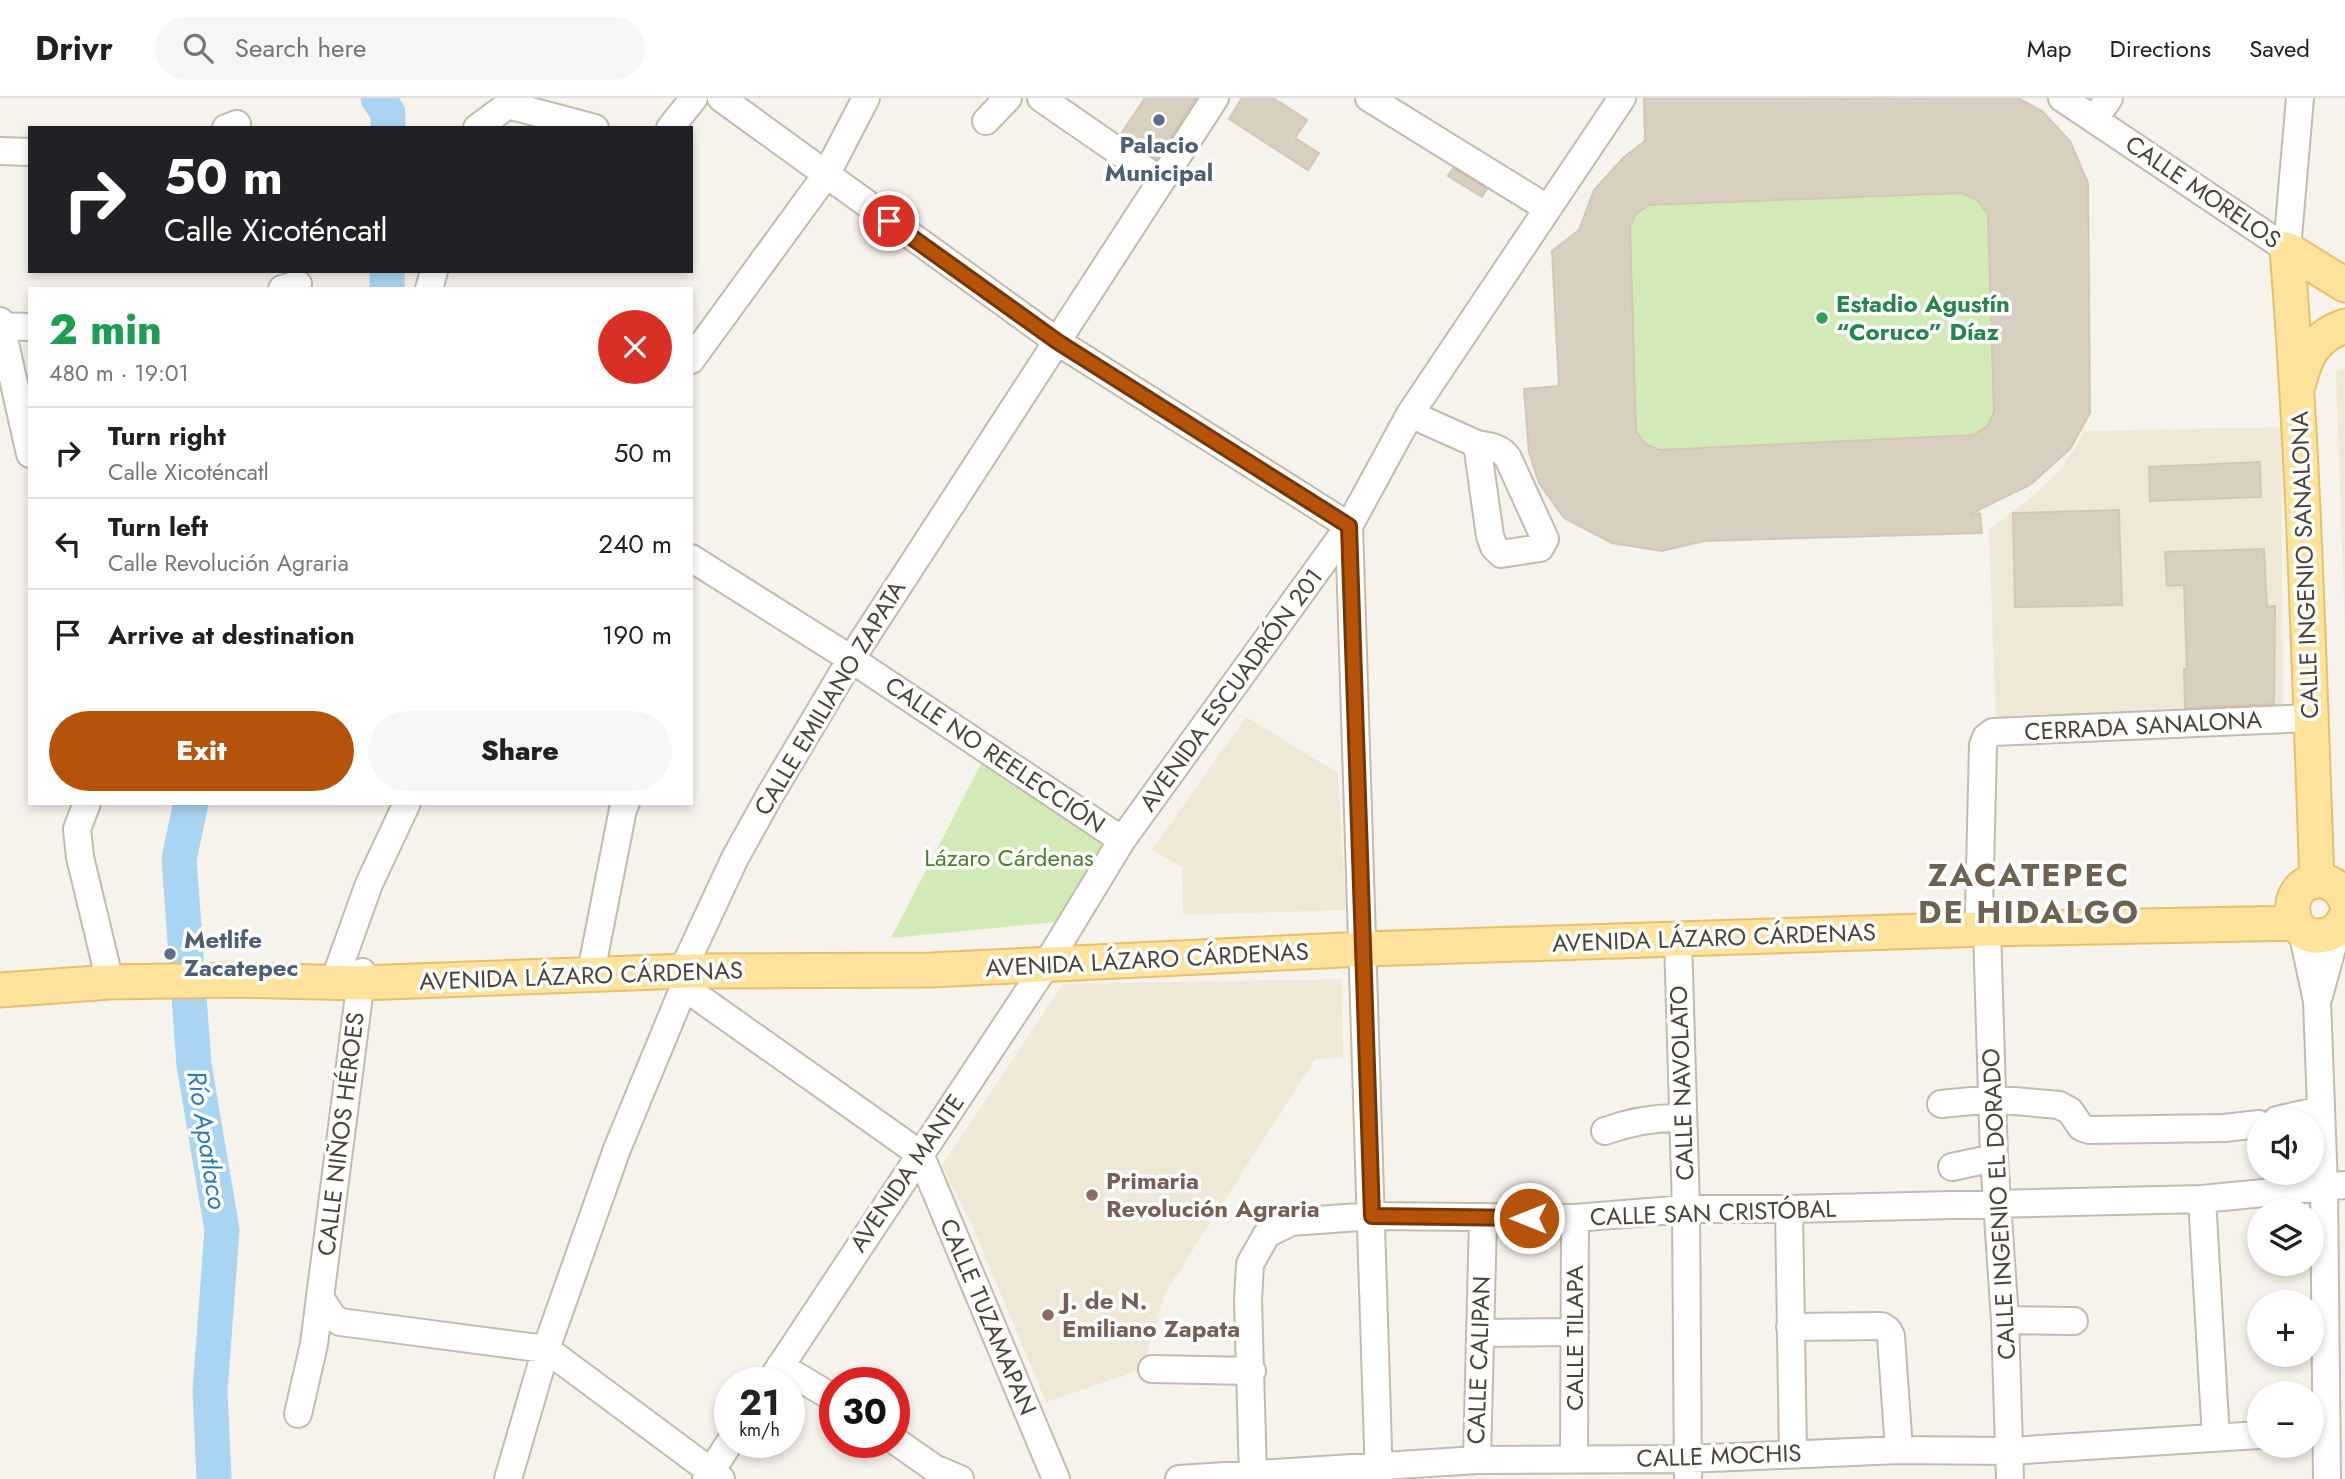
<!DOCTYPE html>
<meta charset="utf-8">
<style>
body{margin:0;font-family:Jost,sans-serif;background:#f6f6f6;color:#202124;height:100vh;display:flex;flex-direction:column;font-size:26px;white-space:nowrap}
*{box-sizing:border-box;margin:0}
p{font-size:23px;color:#757577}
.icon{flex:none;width:38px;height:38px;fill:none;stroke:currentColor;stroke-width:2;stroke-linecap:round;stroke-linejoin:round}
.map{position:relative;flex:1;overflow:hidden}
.panel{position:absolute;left:28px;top:189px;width:665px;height:518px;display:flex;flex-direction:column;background:#fff;border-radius:0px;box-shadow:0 4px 10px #0003}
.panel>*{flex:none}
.hud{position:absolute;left:28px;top:28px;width:665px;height:147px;border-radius:0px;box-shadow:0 4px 10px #0003;background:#202124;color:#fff;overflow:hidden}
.tools{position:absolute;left:2247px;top:1010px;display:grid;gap:14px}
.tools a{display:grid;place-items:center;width:77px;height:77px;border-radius:50%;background:#fff;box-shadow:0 4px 10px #0003;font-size:35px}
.speed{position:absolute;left:714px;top:1269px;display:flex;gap:14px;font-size:35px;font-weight:700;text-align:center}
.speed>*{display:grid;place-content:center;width:91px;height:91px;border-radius:50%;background:#fff;box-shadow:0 4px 10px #0003;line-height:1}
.speed small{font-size:18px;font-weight:400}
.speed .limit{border:10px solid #d22;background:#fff;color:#111}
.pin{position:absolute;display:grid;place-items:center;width:60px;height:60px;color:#fff;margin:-30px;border:4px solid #fff;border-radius:50%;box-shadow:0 2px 7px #0007}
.me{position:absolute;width:77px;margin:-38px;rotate:270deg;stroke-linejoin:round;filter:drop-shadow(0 0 5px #0008)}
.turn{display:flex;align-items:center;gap:24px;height:147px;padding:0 21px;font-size:32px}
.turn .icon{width:91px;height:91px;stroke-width:2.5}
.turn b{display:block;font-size:49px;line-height:60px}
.round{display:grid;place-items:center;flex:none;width:74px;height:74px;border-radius:37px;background:#f6f6f6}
.headline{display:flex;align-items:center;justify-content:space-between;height:119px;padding:0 21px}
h1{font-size:42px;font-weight:800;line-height:52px;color:#1e9e55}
.primary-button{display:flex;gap:14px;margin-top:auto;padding:14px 21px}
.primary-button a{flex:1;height:80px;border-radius:42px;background:#b45309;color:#fff;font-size:28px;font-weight:800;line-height:80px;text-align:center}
.primary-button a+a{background:#f6f6f6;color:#202124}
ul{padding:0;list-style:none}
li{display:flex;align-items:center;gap:21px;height:91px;padding:0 21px;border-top:2px solid #e0e0e0}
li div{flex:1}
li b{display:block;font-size:26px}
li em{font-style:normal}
header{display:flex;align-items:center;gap:42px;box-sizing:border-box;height:98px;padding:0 35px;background:#fff;border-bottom:2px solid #e0e0e0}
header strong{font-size:33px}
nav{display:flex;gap:38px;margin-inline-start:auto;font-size:24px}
.search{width:490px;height:63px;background:#f6f6f6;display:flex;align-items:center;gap:18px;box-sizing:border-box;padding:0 24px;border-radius:38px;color:#757577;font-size:26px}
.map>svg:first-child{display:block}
</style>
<header>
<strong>Drivr</strong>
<div class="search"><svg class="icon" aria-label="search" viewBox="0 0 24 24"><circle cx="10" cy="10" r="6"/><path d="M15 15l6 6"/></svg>Search here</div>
<nav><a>Map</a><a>Directions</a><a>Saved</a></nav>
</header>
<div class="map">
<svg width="2345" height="1381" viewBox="0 0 2345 1381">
<rect width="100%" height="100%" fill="#f6f3ec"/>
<path fill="#efe8d6" d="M2345,271V535L2336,274Z
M2281,329L2283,614L1996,627L1989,432L2033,398L2062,370L2085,333Z
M1246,619L1338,675L1346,812L1183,817L1182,769L1152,752Z
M1342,881L1343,960L1315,961L1164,1197L1143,1271L1046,1304L972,1127L942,1068L1063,886Z"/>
<path fill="#d2eab5" d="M2018,0L2042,13L2070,43L2088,85L2090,315L2070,351L2030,387L1980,411L1982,435L1612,445L1564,420L1539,385L1529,354L1524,291L1559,288L1552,153L1579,132L1594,92L1624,59L1645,43L1644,1Z
M984,660L1107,744L1057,824L891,840Z"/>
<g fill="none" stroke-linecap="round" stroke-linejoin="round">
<path stroke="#a9d4f2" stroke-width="35" d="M378,0L388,15V30
M387,191V173
M191,705L179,761L194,967L222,1132L210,1293L214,1381"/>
</g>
<path fill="#d8cfc1" stroke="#d3c7b4" stroke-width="2" fill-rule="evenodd" d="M1145,0H1196L1157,61L1121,36Z
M1242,0H1273L1307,22L1295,40L1319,55L1308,72L1229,21Z
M2018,0L2042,13L2070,43L2088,85L2090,315L2070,351L2030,387L1970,416H1980L1982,435L1704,443L1662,453L1612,445L1564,420L1539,385L1529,354L1524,291L1559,288L1552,153L1579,132L1594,92L1624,59L1645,43L1644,1ZM1961,95L1976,101L1988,116L1994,314L1987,328L1974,337L1659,352L1645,346L1636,333L1630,129L1635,117L1648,107Z
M1453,70L1487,91L1482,99L1448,78Z
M2260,364L2261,399L2150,403L2149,369Z
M2119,412L2122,507L2015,509L2013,415Z
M2264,451L2267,509L2275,508L2274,606L2185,610L2184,571H2187L2184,487L2167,488L2165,454Z"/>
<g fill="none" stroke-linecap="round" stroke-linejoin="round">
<defs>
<path id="minor" d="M721,0L1058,244L1349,428L1379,1381
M1041,0L1161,83
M1369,0L1547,110
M2062,0L2287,151L2300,0
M508,7L595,30
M2095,21L2109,0
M986,23L1008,0
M226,30L237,26
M477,30L508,7L512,0
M670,30L694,0
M0,53L30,54
M282,191L298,186
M429,191L434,173
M0,223L30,356
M2,228L30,229
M691,262L826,77L866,0
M1410,316L1477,346L1490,438L1494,449L1501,456L1540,450L1545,441L1508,360C1501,349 1489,348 1477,346
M691,460L851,561L1122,742
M87,705L77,731L80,759L110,884
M1979,813L1983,647L1986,639L1993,634L2311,620
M1987,831L1994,1060L2005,1222L2010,1381
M2302,833L2317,903L2324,1089L2327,1381
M1678,841L1686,1111L1688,1381
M593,864L623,711L626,705
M336,886L337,875L369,786L407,705
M684,889L920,1056L1056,1381
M2319,898L2337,832
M1941,1006L1992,1001L2059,1007L2070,1013L2081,1029L2089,1032L2224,1030L2259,1026
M2277,1022L2321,1012
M1605,1033C1632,1023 1655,1019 1683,1020
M1952,1069L1994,1060
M2202,1101L2216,1340
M1789,1111L1793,1356
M320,1199L332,1218L340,1224L546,1251L721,1381
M2005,1222L2074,1223
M1790,1229L1882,1228L1888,1232L1891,1238L1899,1352
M1480,1235L1575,1234
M780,1268L835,1301
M1152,1271L1252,1273
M770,1284L1046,867L1122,742L1349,428L1410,316L1622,0
M298,1316L314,1246L362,874
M894,1342L934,1370L960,1381
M1574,1360L1575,1120
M1477,1362L1483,1120
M1253,1378L1248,1202L1250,1166L1267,1136L1291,1124L1372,1118L1575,1120L1686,1111H1789L2202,1101L2345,1087
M508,1381L546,1251L617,1051L684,889L687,863L735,760L770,697L851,561L1215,0
M706,1381L730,1344
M1179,1381L1477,1362L1687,1361L1899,1352L2010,1353L2259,1337"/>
<path id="major" d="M2287,151C2304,362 2309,572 2317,783
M2287,151L2345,187
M2299,285C2306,256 2316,238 2345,228
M2345,801C2340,791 2332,783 2320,783C2280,783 2286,847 2325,837C2335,835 2341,829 2345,820
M0,892L110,884L235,882L360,885L686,873L931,872L1364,851L1678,841L1987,831L2295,825"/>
</defs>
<use href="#minor" stroke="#c2bbae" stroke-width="30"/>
<use href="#major" stroke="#e6c16a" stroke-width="37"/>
<use href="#minor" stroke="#fff" stroke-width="26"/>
<use href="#major" stroke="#ffe39c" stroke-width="33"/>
</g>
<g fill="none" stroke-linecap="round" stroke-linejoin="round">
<defs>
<path id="route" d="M889,123L1058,244L1349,428L1372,1118L1529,1120"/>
</defs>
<use href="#route" stroke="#753606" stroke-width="18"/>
<use href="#route" stroke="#b45309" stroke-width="12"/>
</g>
<g fill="#5c6f8a" stroke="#fff" stroke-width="2.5">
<circle cx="1159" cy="22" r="7"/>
<circle cx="170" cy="856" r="7"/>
</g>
<circle fill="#2e9e5b" stroke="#fff" stroke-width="2.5" cx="1822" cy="220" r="7"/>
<g fill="#8d6e63" stroke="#fff" stroke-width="2.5">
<circle cx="1092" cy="1097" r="7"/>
<circle cx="1048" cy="1217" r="7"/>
</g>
<g text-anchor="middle" stroke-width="7" stroke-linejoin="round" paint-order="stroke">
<g font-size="24" font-weight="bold" fill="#4e5e75" stroke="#fff">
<text x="1159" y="55">Palacio<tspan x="1159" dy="28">Municipal</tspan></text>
<text x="184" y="850" text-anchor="start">Metlife<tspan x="184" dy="28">Zacatepec</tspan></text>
</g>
<g font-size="24" fill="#4b4439" stroke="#fff">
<text transform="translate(2203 94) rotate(34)" y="8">CALLE MORELOS</text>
<text transform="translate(2305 467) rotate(-92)" y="8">CALLE INGENIO SANALONA</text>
<text transform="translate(1231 592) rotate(-54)" y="8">AVENIDA ESCUADRÓN 201</text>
<text transform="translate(830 600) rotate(-59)" y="8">CALLE EMILIANO ZAPATA</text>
<text transform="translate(2143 628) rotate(-3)" y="8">CERRADA SANALONA</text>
<text transform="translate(995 657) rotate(34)" y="8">CALLE NO REELECCIÓN</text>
<text transform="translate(1714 840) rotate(-2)" y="8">AVENIDA LÁZARO CÁRDENAS</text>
<text transform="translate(1147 862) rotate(-3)" y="8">AVENIDA LÁZARO CÁRDENAS</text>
<text transform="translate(581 878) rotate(-2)" y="8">AVENIDA LÁZARO CÁRDENAS</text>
<text transform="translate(1682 985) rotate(-92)" y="8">CALLE NAVOLATO</text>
<text transform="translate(341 1036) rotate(-83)" y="8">CALLE NIÑOS HÉROES</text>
<text transform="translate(907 1075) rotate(-56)" y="8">AVENIDA MANTE</text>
<text transform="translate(1999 1106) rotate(-93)" y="8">CALLE INGENIO EL DORADO</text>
<text transform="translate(1713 1115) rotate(-2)" y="8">CALLE SAN CRISTÓBAL</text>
<text transform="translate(988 1219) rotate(67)" y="8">CALLE TUZAMAPAN</text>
<text transform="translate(1575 1240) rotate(-90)" y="8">CALLE TILAPA</text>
<text transform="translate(1479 1262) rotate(-88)" y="8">CALLE CALIPAN</text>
<text transform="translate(1719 1358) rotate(-2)" y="8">CALLE MOCHIS</text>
</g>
<g font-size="24" font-weight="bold" fill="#27864d" stroke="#fff" text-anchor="start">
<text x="1836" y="214">Estadio Agustín<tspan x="1836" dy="28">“Coruco” Díaz</tspan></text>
</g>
<g font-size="24" fill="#4a7f2a" stroke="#fff">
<text x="1009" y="768">Lázaro Cárdenas</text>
</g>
<g font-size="24" font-weight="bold" fill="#785e54" stroke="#fff" text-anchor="start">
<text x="1106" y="1091">Primaria<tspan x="1106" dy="28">Revolución Agraria</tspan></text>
<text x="1062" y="1211">J. de N.<tspan x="1062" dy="28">Emiliano Zapata</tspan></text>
</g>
<g font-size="26" font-style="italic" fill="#2e7ab2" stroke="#fff">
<text transform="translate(207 1042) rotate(81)" y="9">Río Apatlaco</text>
</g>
<g font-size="32" font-weight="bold" letter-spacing="2" fill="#6e6250" stroke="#fff">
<text x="2029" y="788">ZACATEPEC<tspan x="2029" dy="37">DE HIDALGO</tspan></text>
</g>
</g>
</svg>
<div class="tools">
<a><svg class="icon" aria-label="sound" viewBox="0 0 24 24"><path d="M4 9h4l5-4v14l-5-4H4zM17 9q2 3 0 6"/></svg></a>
<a><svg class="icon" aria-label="layers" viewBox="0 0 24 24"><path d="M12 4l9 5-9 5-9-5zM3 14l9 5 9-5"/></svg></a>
<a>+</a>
<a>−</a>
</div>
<div class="speed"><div>21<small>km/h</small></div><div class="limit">30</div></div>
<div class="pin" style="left:889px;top:123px;background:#d93025"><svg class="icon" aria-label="arrive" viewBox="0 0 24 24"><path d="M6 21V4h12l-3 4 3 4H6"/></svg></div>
<svg class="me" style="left:1529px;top:1120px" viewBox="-20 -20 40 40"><circle r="17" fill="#b45309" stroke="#fff" stroke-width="3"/><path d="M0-11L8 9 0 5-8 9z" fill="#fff"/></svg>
<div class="hud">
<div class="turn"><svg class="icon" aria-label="right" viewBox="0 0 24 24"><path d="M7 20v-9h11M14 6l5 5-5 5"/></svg><div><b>50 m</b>Calle Xicoténcatl</div></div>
</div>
<section class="panel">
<div class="headline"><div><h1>2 min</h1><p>480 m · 19:01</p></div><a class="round" style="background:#d93025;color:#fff"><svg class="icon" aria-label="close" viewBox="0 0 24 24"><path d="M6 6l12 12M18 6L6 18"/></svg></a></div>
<ul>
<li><svg class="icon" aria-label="right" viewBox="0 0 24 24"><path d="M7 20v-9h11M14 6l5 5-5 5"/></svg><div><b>Turn right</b><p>Calle Xicoténcatl</p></div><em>50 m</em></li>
<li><svg class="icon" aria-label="left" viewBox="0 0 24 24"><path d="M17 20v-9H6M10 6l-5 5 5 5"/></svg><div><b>Turn left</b><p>Calle Revolución Agraria</p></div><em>240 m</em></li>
<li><svg class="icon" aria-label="arrive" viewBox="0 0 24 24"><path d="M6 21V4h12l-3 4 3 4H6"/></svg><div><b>Arrive at destination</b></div><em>190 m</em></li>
</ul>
<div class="primary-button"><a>Exit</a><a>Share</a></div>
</section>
</div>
